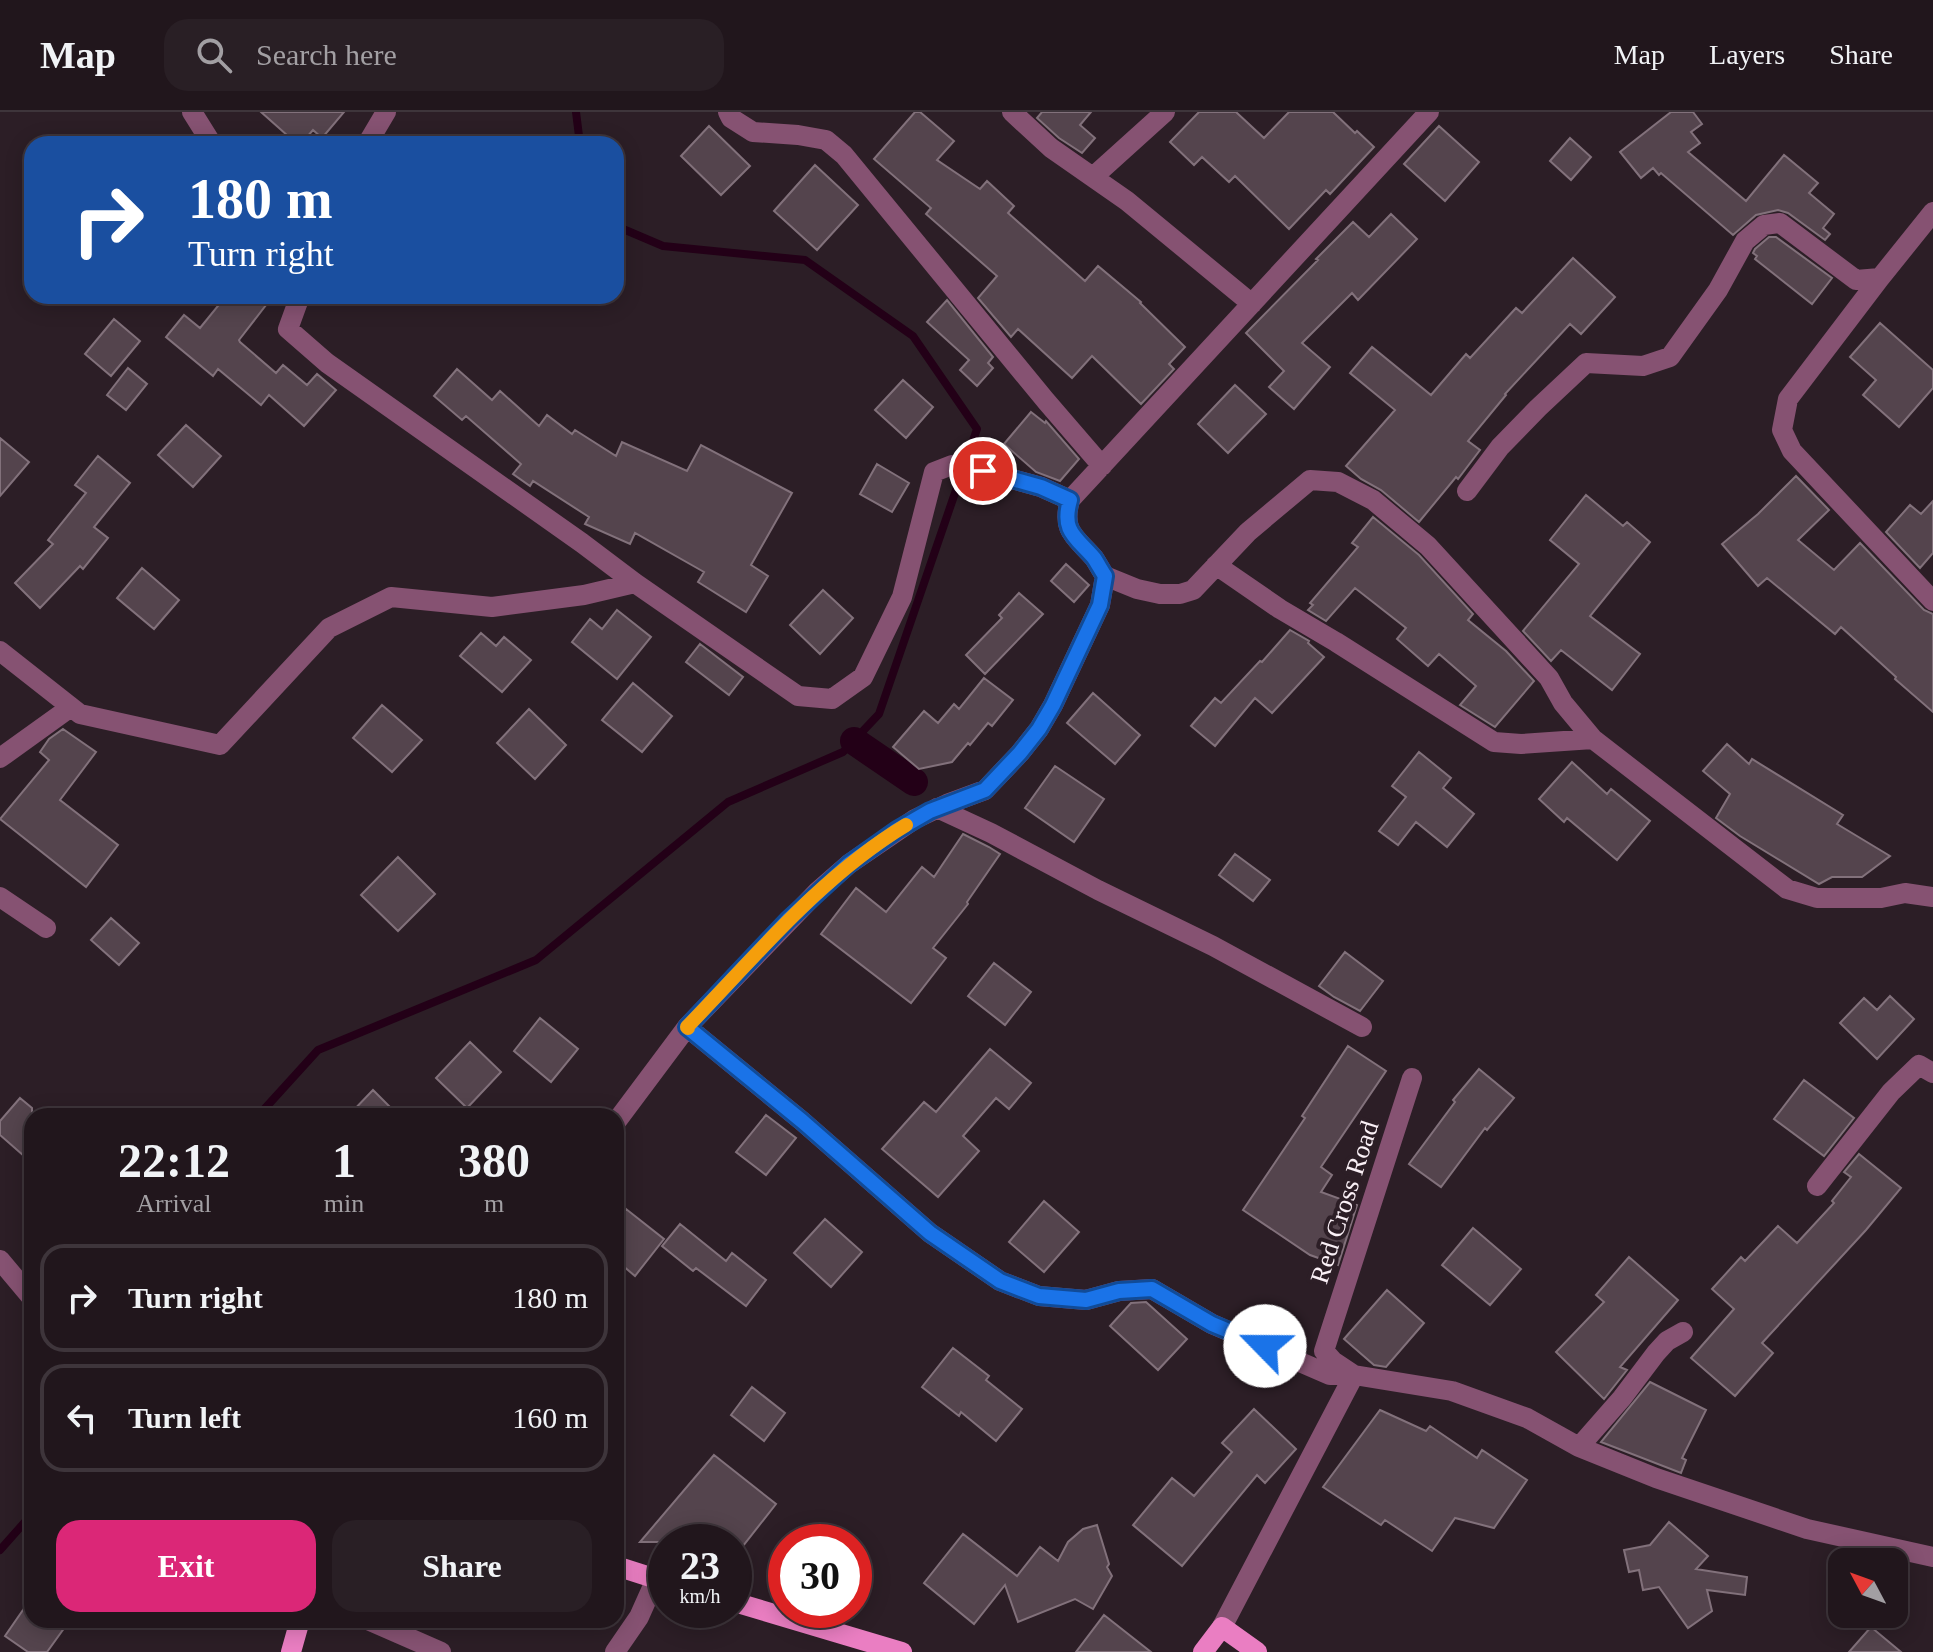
<!DOCTYPE html>
<style>
body{margin:0;font-family:Georgia,serif;background:#291f25;color:#f1f3f6;height:100vh;display:flex;flex-direction:column;font-size:30px;white-space:nowrap}
*{box-sizing:border-box;margin:0}
p{font-size:26px;color:#a29fa3}
.icon{flex:none;width:44px;height:44px;fill:none;stroke:currentColor;stroke-width:2;stroke-linecap:round;stroke-linejoin:round}
.map{position:relative;flex:1;overflow:hidden}
.side{position:absolute;left:24px;top:996px;width:600px;height:520px;display:flex;flex-direction:column;background:#21161c;border-radius:24px;box-shadow:0 4px 20px #0003,0 0 0 2px #3e353b}
.side>*{flex:none}
.top-card{position:absolute;left:24px;top:24px;width:600px;height:168px;border-radius:24px;box-shadow:0 4px 20px #0003,0 0 0 2px #3e353b;background:#1a4fa0;color:#fff;overflow:hidden}
.needle{width:52px;rotate:311deg}
.buttons{position:absolute;left:1828px;top:1436px;display:grid;gap:16px}
.buttons a{display:grid;place-items:center;width:80px;height:80px;border-radius:16px;background:#21161c;box-shadow:0 4px 20px #0003,0 0 0 2px #3e353b;font-size:40px}
.speed{position:absolute;left:648px;top:1412px;display:flex;gap:16px;font-size:40px;font-weight:700;text-align:center}
.speed>*{display:grid;place-content:center;width:104px;height:104px;border-radius:50%;background:#21161c;box-shadow:0 4px 20px #0003,0 0 0 2px #3e353b;line-height:1}
.speed small{font-size:20px;font-weight:400}
.speed .limit{border:12px solid #d22;background:#fff;color:#111}
.pin{position:absolute;display:grid;place-items:center;width:68px;height:68px;color:#fff;margin:-34px;border:4px solid #fff;border-radius:50%;box-shadow:0 2px 8px #0007}
.me{position:absolute;width:88px;margin:-44px;rotate:293deg;stroke-linejoin:round;filter:drop-shadow(0 0 6px #0008)}
.turn{display:flex;align-items:center;gap:28px;height:168px;padding:0 32px;font-size:36px}
.turn .icon{width:104px;height:104px;stroke-width:2.5}
.turn b{display:block;font-size:56px;line-height:68px}
.eta{display:flex;justify-content:space-evenly;align-items:center;height:136px;text-align:center}
.eta b{font-size:48px;font-weight:700;line-height:56px}
.button{display:flex;gap:16px;margin-top:auto;padding:16px 32px}
.button a{flex:1;height:92px;border-radius:24px;background:#db2777;color:#fff;font-size:32px;font-weight:700;line-height:92px;text-align:center}
.button a+a{background:#291f25;color:#f1f3f6}
ul{padding:0;list-style:none}
li{display:flex;align-items:center;gap:24px;height:108px;margin:0 16px 12px;padding:0 16px;border:4px solid #3e353b;border-radius:24px}
li div{flex:1}
li b{display:block;font-size:30px}
li em{font-style:normal}
header{display:flex;align-items:center;gap:48px;box-sizing:border-box;height:112px;padding:0 40px;background:#21161c;border-bottom:2px solid #3e353b}
header strong{font-size:38px}
nav{display:flex;gap:44px;margin-inline-start:auto;font-size:28px}
.search{width:560px;height:72px;background:#291f25;display:flex;align-items:center;gap:20px;box-sizing:border-box;padding:0 28px;border-radius:24px;color:#a29fa3;font-size:30px}
.map>svg:first-child{display:block}
</style>
<header>
<strong>Map</strong>
<div class="search"><svg class="icon" aria-label="search" viewBox="0 0 24 24"><circle cx="10" cy="10" r="6"/><path d="M15 15l6 6"/></svg>Search here</div>
<nav><a>Map</a><a>Layers</a><a>Share</a></nav>
</header>
<div class="map">
<svg width="1933" height="1540" viewBox="0 0 1933 1540">
<rect width="100%" height="100%" fill="#2c1e26"/>
<g fill="none" stroke-linecap="round" stroke-linejoin="round">
<path stroke="#230017" stroke-width="8" d="M576,0L580,32
M258,1004L318,938L536,848L728,690L843,640L879,602L977,317L913,224L805,148L663,134L616,114
M0,1438L32,1402"/>
<path stroke="#230017" stroke-width="28" d="M854,629L914,670"/>
</g>
<path fill="#54444d" stroke="#82717b" stroke-width="2" d="M261,0H344L322,26L313,18L301,32H297Z
M915,0H920L954,29L937,48L980,77L987,69L1014,94L1008,101L1085,169L1098,154L1141,190L1140,191L1185,235L1169,252L1174,257L1141,292L1092,244L1072,266L1018,217L1011,225L978,186L997,164L926,102L931,96L874,47Z
M1042,0H1091L1080,13L1095,26L1082,41L1059,26L1037,6Z
M1199,0H1236L1264,26L1289,0H1333L1355,21L1357,19L1374,35L1330,82L1326,78L1289,117L1235,64L1229,70L1202,45L1194,53L1170,30Z
M1671,0H1693L1702,12L1691,20L1700,31L1688,40L1746,89L1784,43L1818,71L1809,81L1834,102L1823,116L1830,122L1825,128L1788,101L1778,98L1756,103L1733,123L1661,61L1659,63L1653,56L1641,66L1620,40Z
M709,14L750,54L721,83L681,44Z
M1439,14L1479,50L1445,89L1404,52Z
M1570,26L1591,45L1571,68L1550,49Z
M815,53L858,93L817,138L774,99Z
M1391,102L1417,127L1358,188L1352,181L1302,231L1330,255L1294,297L1269,275L1284,259L1246,221L1318,148L1316,147L1353,110L1369,125Z
M1769,125H1776L1832,166L1812,192L1755,147L1757,144L1753,141L1755,137Z
M1573,146L1615,185L1581,222L1570,212L1505,282L1506,283L1468,329L1480,338L1458,367L1456,365L1419,410L1381,378L1361,367L1346,354L1395,298L1350,261L1372,235L1431,283L1466,242L1470,246L1516,196L1522,201Z
M226,184H273L239,228L240,230L276,261L283,253L307,273L317,262L336,278L304,314L269,283L261,293L218,257L213,264L166,225L184,203L200,216Z
M947,188L993,245L988,251L993,256L977,274L960,258L969,248L927,210Z
M114,207L140,229L111,264L85,242Z
M1880,211L1933,258V276L1899,315L1863,283L1876,268L1850,245Z
M128,256L147,272L126,298L107,283Z
M457,257L492,288L500,279L539,314L547,303L572,322L575,318L616,344L622,330L687,359L701,333L792,381L751,453L768,464L746,500L698,470L704,460L635,421L630,432L585,412L589,405L533,369L530,374L513,362L521,352L466,304L462,308L434,284Z
M903,268L933,295L906,326L875,298Z
M1235,273L1266,302L1228,341L1198,312Z
M1031,300L1045,311L1046,309L1079,347L1060,369L1036,360L1004,332Z
M186,313L221,344L193,375L158,343Z
M0,326L29,350L0,384Z
M98,344L130,371L94,415L108,426L83,457L80,454L40,496L15,471L53,432L48,428L86,381L75,373Z
M877,352L909,371L892,400L860,382Z
M1796,364L1829,398L1798,428L1834,458L1860,431L1924,498L1933,502V600L1895,567L1896,565L1841,515L1835,522L1767,466L1758,474L1722,432L1758,402Z
M1586,383L1623,414L1627,410L1650,430L1590,504L1640,542L1612,578L1561,538L1551,549L1523,519L1579,452L1550,428Z
M1933,389V441L1920,456L1886,420L1910,393L1921,402Z
M1373,405L1419,443L1473,502L1468,508L1506,539L1534,569L1495,615L1460,593L1476,574L1439,542L1428,554L1397,527L1406,516L1355,476L1326,509L1308,498L1313,493L1310,491L1358,435L1352,431Z
M1066,452L1089,473L1074,490L1051,469Z
M142,456L179,488L154,517L117,486Z
M823,478L853,506L820,542L790,513Z
M1019,481L1043,502L985,562L966,543L1002,506L999,503Z
M617,498L651,525L617,567L572,530L590,507L602,517Z
M1290,518L1309,529L1308,531L1324,545L1272,601L1255,586L1215,634L1191,614L1215,586L1221,591L1260,549L1262,550Z
M481,521L496,534L504,525L531,548L502,580L460,544Z
M700,532L743,565L729,583L686,550Z
M984,566L1013,588L992,614L988,611L970,633L968,631L952,650L919,657L893,635L924,599L938,611L954,592L959,597Z
M633,571L672,604L642,640L602,608Z
M1093,581L1140,623L1115,652L1067,611Z
M382,593L422,628L392,660L353,626Z
M529,597L566,633L535,667L497,631Z
M63,617L96,640L60,688L118,733L86,775L0,707L49,648L40,640L49,627Z
M1727,632L1749,652L1752,647L1843,703L1837,712L1890,744L1862,765H1832L1819,772L1740,724L1716,706L1730,682L1703,659Z
M1419,640L1451,666L1443,676L1474,702L1447,735L1416,710L1398,733L1379,719L1406,685L1392,674Z
M1572,650L1607,682L1611,677L1650,709L1617,748L1567,706L1564,710L1539,687Z
M1055,654L1104,687L1074,730L1025,696Z
M963,722L989,735L1000,742L967,790L968,792L933,836L946,846L911,891L821,822L856,776L886,800L922,755L934,765Z
M1235,742L1270,768L1253,789L1219,763Z
M398,745L435,782L398,819L361,783Z
M111,806L139,831L119,853L91,828Z
M1345,840L1383,869L1360,899L1334,885L1319,874Z
M994,851L1031,880L1005,913L968,884Z
M1890,884L1914,907L1877,947L1840,911L1864,886L1877,898Z
M540,906L578,937L551,970L514,939Z
M470,930L501,960L467,996L436,966Z
M1348,934L1386,959L1321,1055L1332,1063L1321,1080L1357,1093L1338,1153L1310,1143L1243,1098L1305,1006L1302,1004Z
M990,937L1031,971L1009,997L996,986L963,1024L979,1039L938,1085L882,1037L924,990L936,1000Z
M1479,957L1514,986L1487,1018L1485,1016L1441,1075L1409,1052L1455,990L1453,988Z
M1804,968L1854,1006L1824,1044L1774,1007Z
M373,978L399,1004H348Z
M20,986L32,996V1051L0,1023V1009Z
M766,1003L796,1026L766,1063L736,1040Z
M1859,1042L1901,1076L1866,1118L1762,1231L1773,1241L1735,1284L1691,1246L1734,1197L1712,1177L1741,1145L1745,1149L1778,1114L1797,1131L1834,1091L1832,1089L1851,1065L1844,1060Z
M1044,1089L1079,1120L1044,1160L1009,1130Z
M626,1097L664,1127L635,1164L616,1148V1110Z
M825,1107L862,1140L831,1175L794,1141Z
M680,1112L726,1149L732,1141L766,1168L746,1194L696,1156L693,1159L662,1134Z
M1473,1116L1521,1157L1490,1193L1442,1153Z
M1629,1145L1678,1188L1620,1255L1627,1258L1604,1287L1556,1240L1604,1190L1596,1183Z
M1387,1178L1424,1211L1386,1255L1374,1253L1344,1227Z
M1146,1190L1187,1227L1158,1258L1110,1214L1131,1191Z
M953,1236L989,1264L986,1268L1022,1297L996,1329L961,1300L959,1304L922,1275Z
M1650,1270L1706,1298L1682,1346L1686,1348L1681,1361L1601,1330Z
M752,1275L785,1301L764,1329L731,1303Z
M1254,1297L1296,1337L1265,1371L1257,1363L1182,1454L1133,1413L1172,1366L1194,1384L1232,1340L1222,1331Z
M1380,1298L1426,1319L1430,1314L1477,1346L1482,1338L1527,1368L1494,1416L1455,1406L1432,1439L1385,1408L1381,1413L1323,1375Z
M714,1343L776,1392L739,1439L734,1435V1430H640Z
M1669,1410L1708,1444L1696,1457L1747,1465L1745,1483L1707,1478L1712,1499L1688,1516L1659,1475L1643,1478L1639,1458L1629,1460L1624,1438L1650,1433Z
M1097,1413L1109,1452L1107,1455L1112,1464L1093,1497L1075,1487L1018,1510L1005,1473L974,1512L924,1471L963,1422L1017,1464L1040,1435L1058,1449L1068,1430L1083,1417Z
M32,1485V1508H70L47,1540H28L5,1524Z
M1104,1503L1151,1540H1076Z
M1871,1515L1901,1540H1849Z"/>
<g fill="none" stroke-linecap="round" stroke-linejoin="round">
<path stroke="#865272" stroke-width="20" d="M192,0L212,32
M728,0L731,6L753,20L798,23L826,28L844,43L1046,289L1102,354
M1012,0L1051,36L1127,89L1252,192
M367,32L386,0
M1093,65L1165,0
M1933,100L1880,166L1788,287L1782,318L1792,339L1933,489
M300,184L288,217L327,251L582,431L635,471
M1467,379L1500,335L1538,296L1586,251L1643,254L1670,245L1718,178L1745,129L1764,113L1780,111L1856,168L1880,166
M1216,453L1280,497L1336,530L1494,630L1521,632L1593,627
M1105,464L1137,477L1160,482H1180L1193,478L1248,420L1310,368L1338,370L1373,388L1428,434L1549,566L1563,591L1593,627L1787,777L1817,786H1881L1905,781L1933,785
M0,539L80,602L220,633L329,516L391,485L492,495L584,483L635,471L798,584L832,587L863,565L902,485L934,360L952,353L983,359L1041,375L1070,388
M0,646L71,595
M937,696L991,721L1098,778L1213,834L1362,915
M0,785L46,816
M687,915L802,1009L930,1121L1000,1169L1039,1184L1086,1188L1119,1179L1152,1177L1212,1212L1330,1263H1354L1452,1279L1527,1306L1579,1335L1656,1366L1807,1417L1933,1445
M616,1010L687,915L818,779L849,752L915,707L947,692L985,678L1020,641L1039,617L1053,593L1100,493L1105,464C1101,458 1098,452 1094,446C1076,425 1061,420 1070,388L1429,0
M1817,1074L1891,980L1919,953L1933,961
M0,1148L32,1186
M1579,1335L1622,1286L1656,1241L1667,1229L1683,1220
M368,1508L441,1540
M1222,1515L1354,1263L1333,1249L1324,1239L1412,966
M615,1540L639,1505L656,1467"/>
<path stroke="#ea7ec2" stroke-width="20" d="M616,1454L666,1470
M734,1490L902,1540
M291,1540L300,1508
M1203,1540L1222,1515L1257,1540"/>
</g>
<g fill="none" stroke-linecap="round" stroke-linejoin="round">
<defs>
<path id="route" d="M983,359L1041,375L1070,388C1061,420 1076,425 1094,446C1098,452 1101,458 1105,464L1100,493L1053,593L1039,617L1020,641L985,678L930,699L897,718L849,752L788,808L687,915L802,1009L930,1121L1000,1169L1039,1184L1086,1188L1119,1179L1152,1177L1212,1212L1265,1234"/>
</defs>
<use href="#route" stroke="#114b97" stroke-width="20"/>
<use href="#route" stroke="#1a73e8" stroke-width="14"/>
<path stroke="#f59e0b" stroke-width="14" d="M688,916L687,915C756,844 820,765 906,713"/>
</g>
<g text-anchor="middle" stroke-width="8" stroke-linejoin="round" paint-order="stroke">
<g font-size="26" fill="#faf0f6" stroke="#2c1e26">
<text transform="translate(1344 1090) rotate(-72)" y="9">Red Cross Road</text>
</g>
</g>
</svg>
<div class="buttons">
<a><svg class="needle" viewBox="-14 -14 28 28"><path d="M0-13l5 13h-10z" fill="#e53935"/><path d="M0 13l5-13h-10z" fill="#a29fa3"/></svg></a>
</div>
<div class="speed"><div>23<small>km/h</small></div><div class="limit">30</div></div>
<div class="pin" style="left:983px;top:359px;background:#d93025"><svg class="icon" aria-label="arrive" viewBox="0 0 24 24"><path d="M6 21V4h12l-3 4 3 4H6"/></svg></div>
<svg class="me" style="left:1265px;top:1234px" viewBox="-20 -20 40 40"><circle r="19" fill="#fff"/><path d="M0-13L10 11 0 6-10 11z" fill="#1a73e8"/></svg>
<div class="top-card">
<div class="turn"><svg class="icon" aria-label="right" viewBox="0 0 24 24"><path d="M7 20v-9h11M14 6l5 5-5 5"/></svg><div><b>180 m</b>Turn right</div></div>
</div>
<section class="side">
<div class="eta">
<div><b>22:12</b><p>Arrival</p></div>
<div><b>1</b><p>min</p></div>
<div><b>380</b><p>m</p></div>
</div>
<ul>
<li><svg class="icon" aria-label="right" viewBox="0 0 24 24"><path d="M7 20v-9h11M14 6l5 5-5 5"/></svg><div><b>Turn right</b></div><em>180 m</em></li>
<li><svg class="icon" aria-label="left" viewBox="0 0 24 24"><path d="M17 20v-9H6M10 6l-5 5 5 5"/></svg><div><b>Turn left</b></div><em>160 m</em></li>
</ul>
<div class="button"><a>Exit</a><a>Share</a></div>
</section>
</div>
